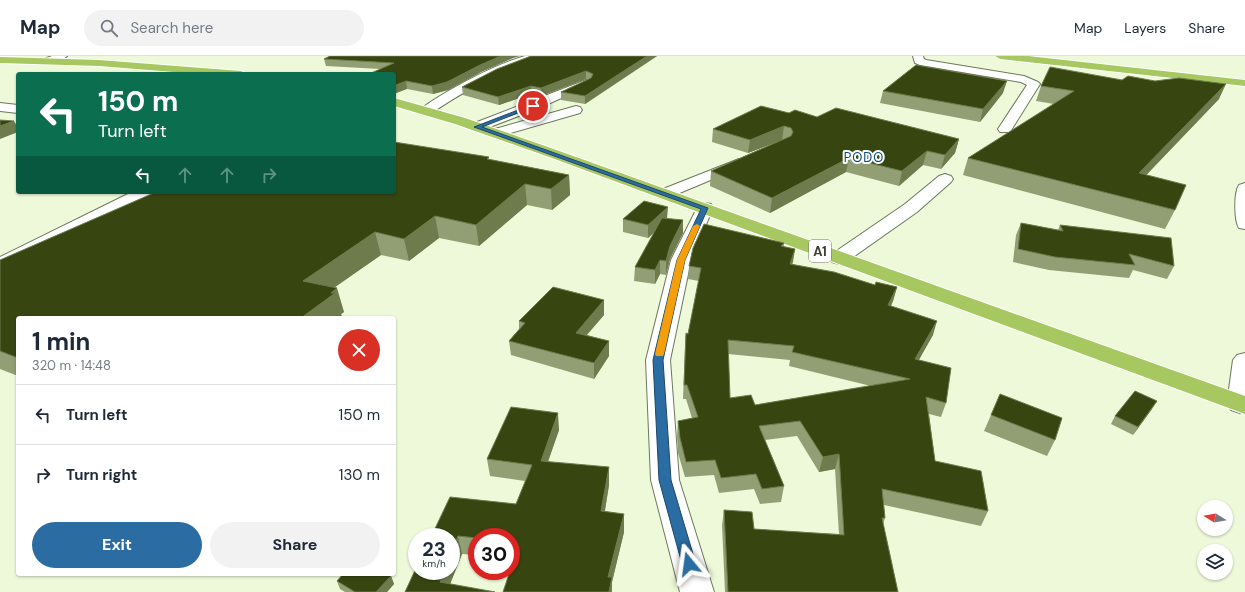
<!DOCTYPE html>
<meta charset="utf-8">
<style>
body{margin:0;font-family:"DM Sans",sans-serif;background:#f2f2f3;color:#1f2937;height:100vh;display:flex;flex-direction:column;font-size:15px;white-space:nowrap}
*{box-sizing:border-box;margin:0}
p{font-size:13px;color:#747a83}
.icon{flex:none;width:22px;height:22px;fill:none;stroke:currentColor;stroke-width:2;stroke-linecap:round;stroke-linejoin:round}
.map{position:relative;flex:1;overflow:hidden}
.panel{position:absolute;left:16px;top:260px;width:380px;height:260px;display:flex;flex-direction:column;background:#fff;border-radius:4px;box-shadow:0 1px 3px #0004}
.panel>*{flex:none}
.guide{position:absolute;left:16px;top:16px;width:380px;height:122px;border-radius:4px;box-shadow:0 1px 3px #0004;background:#0b6e4f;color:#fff;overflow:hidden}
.needle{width:26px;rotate:281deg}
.tools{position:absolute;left:1197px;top:444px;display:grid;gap:8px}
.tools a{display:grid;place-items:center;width:36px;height:36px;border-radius:50%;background:#fff;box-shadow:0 1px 3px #0004;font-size:20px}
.speed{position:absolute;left:408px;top:472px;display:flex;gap:8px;font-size:20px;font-weight:700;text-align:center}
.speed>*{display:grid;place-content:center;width:52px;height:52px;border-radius:50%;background:#fff;box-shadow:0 1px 3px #0004;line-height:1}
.speed small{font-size:10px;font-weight:400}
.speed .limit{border:6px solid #d22;background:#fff;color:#111}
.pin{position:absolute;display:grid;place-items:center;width:34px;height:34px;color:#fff;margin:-17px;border:2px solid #fff;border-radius:50%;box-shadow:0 1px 4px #0007}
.me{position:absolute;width:44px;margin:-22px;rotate:344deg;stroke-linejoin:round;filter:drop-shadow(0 0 3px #0008)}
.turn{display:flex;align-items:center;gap:14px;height:84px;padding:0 16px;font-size:18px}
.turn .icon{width:52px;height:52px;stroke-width:2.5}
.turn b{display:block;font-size:28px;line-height:34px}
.lanes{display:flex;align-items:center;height:38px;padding:0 16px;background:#0003;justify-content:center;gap:20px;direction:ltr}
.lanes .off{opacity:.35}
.round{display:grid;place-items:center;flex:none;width:42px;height:42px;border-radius:21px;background:#f2f2f3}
.head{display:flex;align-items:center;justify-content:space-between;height:68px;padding:0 16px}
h1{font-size:24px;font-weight:700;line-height:30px}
.button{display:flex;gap:8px;margin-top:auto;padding:8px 16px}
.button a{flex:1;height:46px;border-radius:24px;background:#2b6da2;color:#fff;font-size:16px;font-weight:700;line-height:46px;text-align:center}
.button a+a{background:#f2f2f3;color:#1f2937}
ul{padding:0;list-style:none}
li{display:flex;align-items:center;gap:12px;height:60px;padding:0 16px;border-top:1px solid #e0e1e3}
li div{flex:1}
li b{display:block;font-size:15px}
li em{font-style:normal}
header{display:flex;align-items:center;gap:24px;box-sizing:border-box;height:56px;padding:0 20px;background:#fff;border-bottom:1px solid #e0e1e3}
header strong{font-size:19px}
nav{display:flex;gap:22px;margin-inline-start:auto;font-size:14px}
.search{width:280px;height:36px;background:#f2f2f3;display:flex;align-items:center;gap:10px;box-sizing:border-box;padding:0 14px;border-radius:22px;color:#747a83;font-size:15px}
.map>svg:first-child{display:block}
</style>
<header>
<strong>Map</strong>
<div class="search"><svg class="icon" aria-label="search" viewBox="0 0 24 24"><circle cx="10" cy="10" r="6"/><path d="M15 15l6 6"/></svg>Search here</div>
<nav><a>Map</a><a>Layers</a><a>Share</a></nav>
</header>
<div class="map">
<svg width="1245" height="536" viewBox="0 0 1245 536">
<rect width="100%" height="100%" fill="#edf9d9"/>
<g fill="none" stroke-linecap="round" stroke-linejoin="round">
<defs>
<path id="minor" d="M52,0H67C62,5 51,9 44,7L43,5L44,3Z
M525,0H541L540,2C500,15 465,34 430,58H422L420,55C424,49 433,45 440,40C467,24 495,9 525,0Z
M913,0H923L924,3L926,4L1024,20L1038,26L1040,28L1010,76H1000L998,73L1027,29L1021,26L920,9L915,7Z
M586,24L590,25L592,27L590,29L537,53L482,74H472L470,71L472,68Z
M0,47L18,49V57L0,55Z
M576,50L580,51L582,54L580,57L500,80L495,79L493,76L495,73Z
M739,103L744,104L746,107L744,110L670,141L664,143L658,141L656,138L658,135Z
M945,118L951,120L953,123L951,126L917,156L846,206L839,208L832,206L829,202L832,198L905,148L939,120Z
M1245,127V173L1239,172C1234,164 1234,136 1239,129Z
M132,136H153L151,139L7,213L0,215V201Z
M705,147L711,148L713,152L691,204L670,304L679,424L714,536H680L651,424L646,304L671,204L699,148Z
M1245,297V355L1240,357L1231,354L1227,348L1233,304L1237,299Z"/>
<path id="highway" d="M995,0H1028L1245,24V30L1000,3Z
M0,1L99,4L241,15L247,18H199L99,10L0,7Z
M394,42L465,62L562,96L1245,340V358L552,102L455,68L394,50Z"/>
</defs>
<use href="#minor" stroke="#6d775b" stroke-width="2"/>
<use href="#highway" stroke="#fff" stroke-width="2"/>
<use href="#minor" fill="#fff" fill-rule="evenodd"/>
<use href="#highway" fill="#a7c760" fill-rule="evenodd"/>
</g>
<path fill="#929f74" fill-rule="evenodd" d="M531,0H657L585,48L561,44V36L588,24L586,23L541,40L531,38L499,49L463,39L462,31Z
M513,2L481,16L448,34L433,38L407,33L380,13L326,10L324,3Z
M1041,30L1219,43L1146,119L1175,154L1165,173L963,119L968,102L1054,48L1036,45Z
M883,35L1003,37L980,66L880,47Z
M789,57L817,61L959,83L955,97L941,113L923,109L899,130L846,116L770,157L710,130L711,115L778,85L748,97L712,86L713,73Z
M489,101V103L569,119L570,139L552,154L527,149L479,190L439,182L409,205L381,199L334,231L344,256L341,258L342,261L341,262H18V320L0,313V204Z
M667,162L683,177L670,203L666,219L660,218L655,228L634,225L635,211L654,177L648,182L623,176V163Z
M1021,167L1058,174L1060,169L1174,210L1167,223L1133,214L1129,222L1049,214L1013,206L1016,179Z
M784,187V191L795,193L792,208L875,229L897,231L893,245L891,250L933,279L918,304L946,347L941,361L929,358L935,405L988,455L981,470L884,449L885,462L883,468L898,536H725L722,469L724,454L754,473L839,478L835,413L819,416L797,380L765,384L784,430L781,446L760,448L754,433L719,437L714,419L685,421L678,397L677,380L678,365L692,362L686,343H683L685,291L686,277L688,278L699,225L688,223L689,210ZM728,298L790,304L789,310L871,330L755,349L730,342Z
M604,244V259L587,279L609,285V300L594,323L511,299L509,285L519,273V265Z
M1152,353L1133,379L1111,368L1115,360Z
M991,359L1055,384L1047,400L984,375Z
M559,374L548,406L609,429L605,455L624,458V476L612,526L511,507V481H477V499L462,498L450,528L405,536L451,481L516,448L525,425L490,420L487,403Z
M391,520L394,528L387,536H345L340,533L337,525Z"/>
<path fill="#6e7b4c" d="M501,0H520L513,2L481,16L448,34L433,38L432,30Z
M647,0H657L585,48V40Z
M586,15V23L541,40V32Z
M406,25L407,33L394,38V30Z
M1007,25L1003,37L980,66L983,53Z
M1226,28L1219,43L1131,135L1139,117Z
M531,30V38L499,49L498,41Z
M14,65L18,72V76L0,83V70Z
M784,70L782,84L748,97L750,84Z
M959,83L955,97L941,113L945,99Z
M927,95L923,109L899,130L902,115Z
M849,102L846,116L770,157L772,142Z
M569,119L570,139L552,154L551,133Z
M525,128L527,149L479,190L476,169Z
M668,151L667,163L648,182V169Z
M435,160L439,182L409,205L404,183Z
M683,164V177L670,203L666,219V205L670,190Z
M375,176L381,199L311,248L303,225Z
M795,193L793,206L788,221L790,208Z
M660,204V218L655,228V214Z
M897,231L893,245L885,263L888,249Z
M337,232L344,256L341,258L342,261L341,262H301Z
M604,244V259L576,291V277Z
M937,265L933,279L911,318L915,303Z
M609,285V300L594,323V307Z
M1157,345L1152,353L1133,379L1138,371Z
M558,357L559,374L542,422L541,405Z
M839,398L835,413L819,416L823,401Z
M609,411V429L602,472L601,455Z
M624,458V476L612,526V536H609L608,521Z
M458,480L462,498L447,536L440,526L444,515H451V498Z
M391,520L394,528L387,536H376Z"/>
<path fill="#374510" stroke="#6e7b4c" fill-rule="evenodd" d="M330,0H501L480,9L447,26L432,30L406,25L394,30V18H369L394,7L324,3Z
M531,0H647L585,40L561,36L591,22L593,18L586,15L541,32L531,30L498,41L462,31L497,13Z
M916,9L1007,25L983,53L883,35Z
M1050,11L1122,24L1128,20L1155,25L1179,22L1226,28L1139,117L1186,129L1175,154L968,102L1074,35L1041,30Z
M761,50L789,57L795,54L817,61L836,52L959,83L945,99L927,95L902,115L849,102L772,142L711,115L791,80L793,76L791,72L784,70L750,84L713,73Z
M0,64L14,65L0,70Z
M394,86L489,101L487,103L569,119L551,133L525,128L476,169L435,160L404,183L375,176L303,225L337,232L331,237H335L301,262H18V302L0,295V204L156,136H394Z
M644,145L668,151L648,169L623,163Z
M662,162L683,164L670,190L666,205L660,204L655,214L635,211Z
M1021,167L1063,175L1060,169L1171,182L1174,210L1129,198L1135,209L1055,201L1018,193Z
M704,168L784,187L781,190L795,193L790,208L834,216L875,229L876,226L897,231L888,249L937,265L915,303L951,312L946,347L926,341L935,405L981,415L988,455L882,433L885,462H882L898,536H728L724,454L752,456L754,473L844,479L839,398L823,401L800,365L759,370L784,430L762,433L756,418L721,422L715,404L686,406L680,382L678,365L698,361L687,329H684L686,277L688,278L701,212L689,210L693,192ZM728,284L794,290L792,296L910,323L755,349L751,339L730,342Z
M553,231L604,244L576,277L609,285L594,307L509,285L525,267L519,265Z
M1135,335L1157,345L1138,371L1115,360Z
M1000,338L1062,362L1055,384L991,359Z
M511,351L558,357L541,405L609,411L601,455L624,458L608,521H612L609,536H503L510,515H511V513L519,491L511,489V481H477V482L458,480L451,498V481H431L450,441L516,448L532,409L487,403Z
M417,510V515H444L440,526L495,536H405Z
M343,518H388L391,520L376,536H355L337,525Z"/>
<path fill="#2b6da2" stroke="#1c4769" d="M531,49L536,50L482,71L708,152L685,204L663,304L671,424L696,508L694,512L689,514L684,512L682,508L659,424L653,304L677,204L701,153L474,71Z"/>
<path fill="#f59e0b" d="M697,168L700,170L685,204L664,298L663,300H656L655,298L677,204L693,170Z"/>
<g text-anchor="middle" stroke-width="4" stroke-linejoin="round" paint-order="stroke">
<g font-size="13" letter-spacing="1" fill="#084b7a" stroke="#fff">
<text x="864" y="106">PODO</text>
</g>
<rect fill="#fff" stroke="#757970" stroke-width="1" x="809" y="184" width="22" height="22" rx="3"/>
<g font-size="13" font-weight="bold" fill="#3a3f32">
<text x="820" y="200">A1</text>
</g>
</g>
</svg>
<div class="tools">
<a><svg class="needle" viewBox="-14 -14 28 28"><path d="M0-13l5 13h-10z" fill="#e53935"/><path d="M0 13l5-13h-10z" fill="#747a83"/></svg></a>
<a><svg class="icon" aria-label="layers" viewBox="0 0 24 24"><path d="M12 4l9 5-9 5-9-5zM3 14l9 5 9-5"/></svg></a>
</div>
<div class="speed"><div>23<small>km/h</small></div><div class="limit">30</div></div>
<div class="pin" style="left:533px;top:50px;background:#d93025"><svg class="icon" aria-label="arrive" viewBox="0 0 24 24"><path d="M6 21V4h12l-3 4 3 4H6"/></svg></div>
<svg class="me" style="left:689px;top:508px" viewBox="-20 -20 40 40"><path d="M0-17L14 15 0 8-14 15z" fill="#2b6da2" stroke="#fff" stroke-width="4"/></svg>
<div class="guide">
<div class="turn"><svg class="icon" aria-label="left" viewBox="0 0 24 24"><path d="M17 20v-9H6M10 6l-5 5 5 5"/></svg><div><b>150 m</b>Turn left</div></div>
<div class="lanes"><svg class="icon" aria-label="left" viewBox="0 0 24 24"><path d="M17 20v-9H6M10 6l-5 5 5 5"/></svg><svg class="icon off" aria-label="ahead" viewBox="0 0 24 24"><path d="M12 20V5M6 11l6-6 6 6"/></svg><svg class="icon off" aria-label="ahead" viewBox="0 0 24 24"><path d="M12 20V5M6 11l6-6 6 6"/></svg><svg class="icon off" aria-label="right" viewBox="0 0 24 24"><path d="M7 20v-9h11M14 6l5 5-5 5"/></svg></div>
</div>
<section class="panel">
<div class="head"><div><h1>1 min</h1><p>320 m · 14:48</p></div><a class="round" style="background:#d93025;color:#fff"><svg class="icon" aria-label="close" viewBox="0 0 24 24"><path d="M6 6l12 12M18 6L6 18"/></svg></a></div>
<ul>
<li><svg class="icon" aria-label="left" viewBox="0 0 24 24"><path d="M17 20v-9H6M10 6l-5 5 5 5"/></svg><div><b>Turn left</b></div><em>150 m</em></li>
<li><svg class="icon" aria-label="right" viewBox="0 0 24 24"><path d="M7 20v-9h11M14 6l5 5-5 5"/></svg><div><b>Turn right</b></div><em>130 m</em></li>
</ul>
<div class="button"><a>Exit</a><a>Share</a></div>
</section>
</div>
